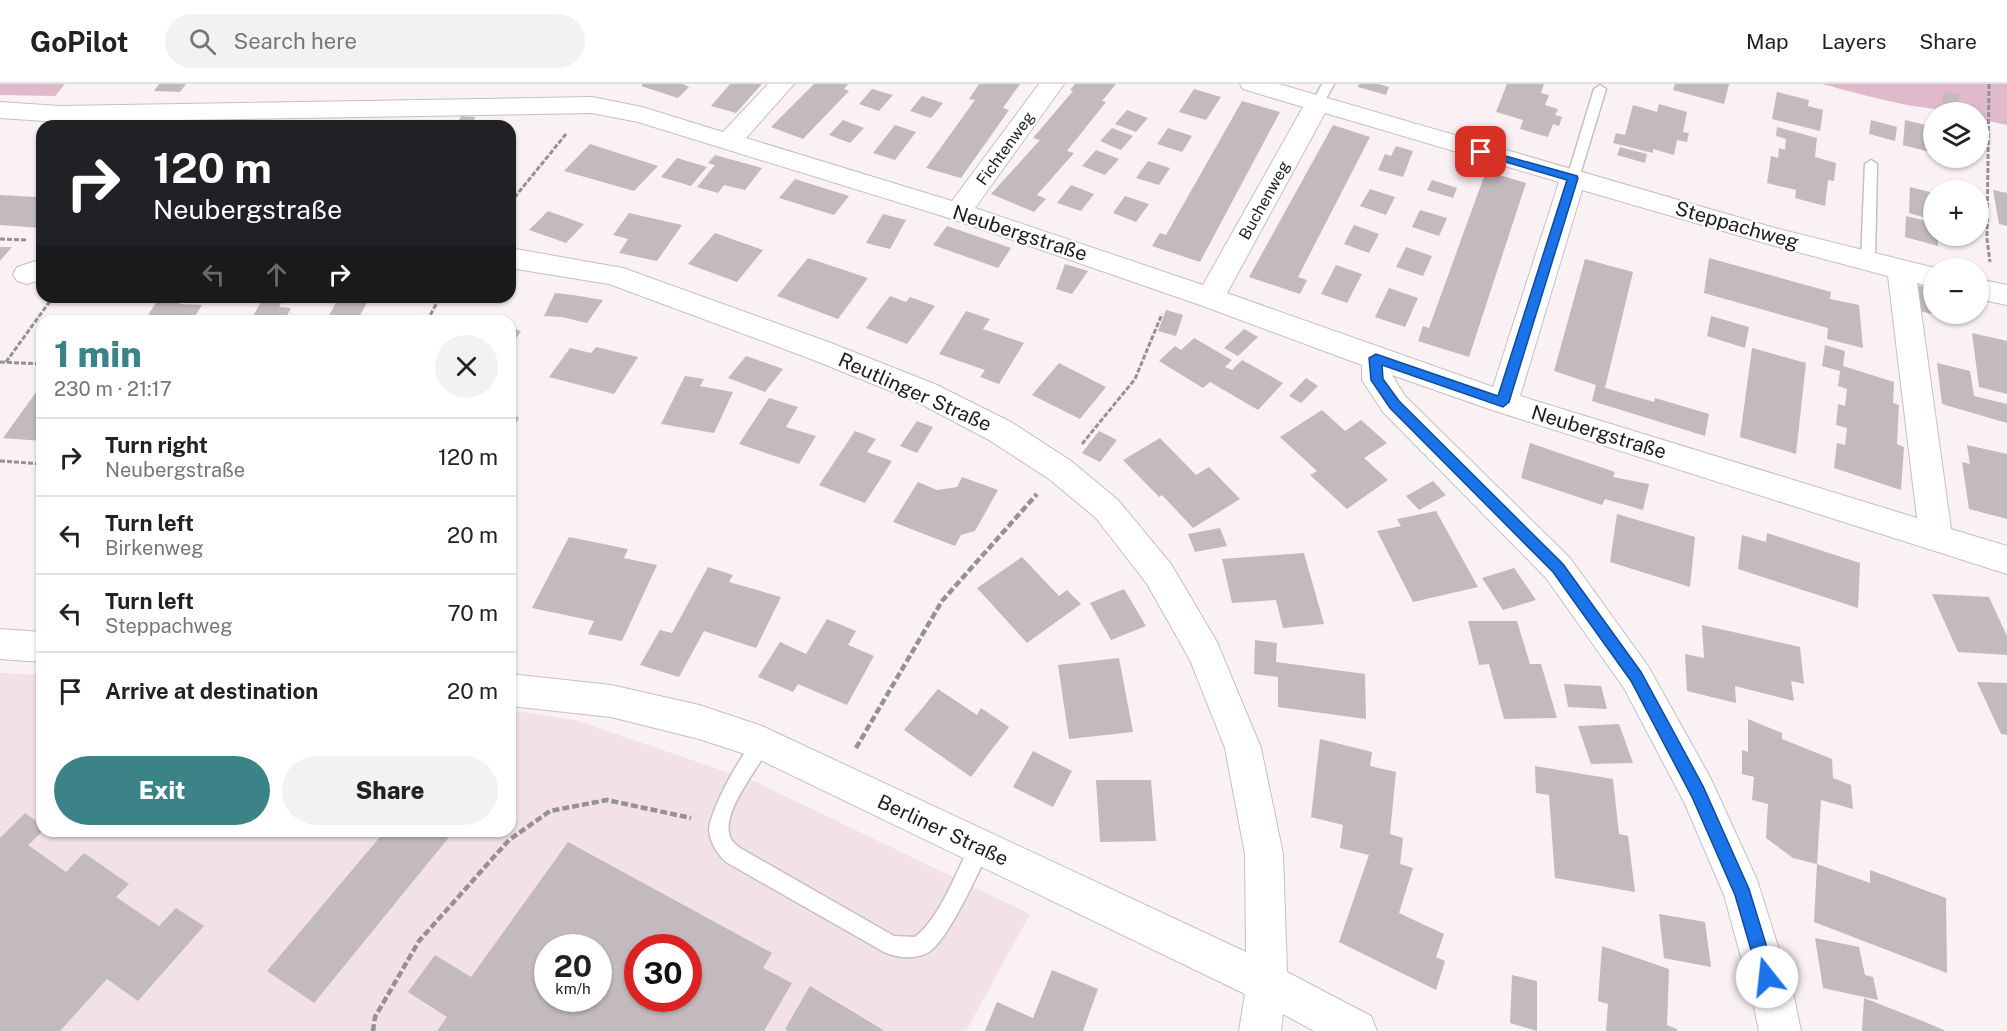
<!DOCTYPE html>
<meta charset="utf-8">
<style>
body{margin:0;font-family:"Public Sans",sans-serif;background:#f2f2f2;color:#222;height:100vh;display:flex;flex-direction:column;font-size:22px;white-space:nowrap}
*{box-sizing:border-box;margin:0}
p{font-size:20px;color:#767676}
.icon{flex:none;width:33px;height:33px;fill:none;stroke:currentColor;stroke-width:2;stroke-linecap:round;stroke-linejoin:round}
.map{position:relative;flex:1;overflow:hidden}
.drawer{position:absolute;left:36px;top:231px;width:480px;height:522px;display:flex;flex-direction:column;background:#fff;border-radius:18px;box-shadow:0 2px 4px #0004}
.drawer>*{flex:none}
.top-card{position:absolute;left:36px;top:36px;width:480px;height:183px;border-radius:18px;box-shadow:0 2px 4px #0004;background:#202124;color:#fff;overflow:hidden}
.fabs{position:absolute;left:1923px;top:18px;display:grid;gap:12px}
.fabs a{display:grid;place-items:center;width:66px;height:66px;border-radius:50%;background:#fff;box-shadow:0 2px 4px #0004;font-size:30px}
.speed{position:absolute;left:534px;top:850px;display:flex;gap:12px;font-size:30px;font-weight:700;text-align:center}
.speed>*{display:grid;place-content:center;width:78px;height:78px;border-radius:50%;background:#fff;box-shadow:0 2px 4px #0004;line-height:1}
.speed small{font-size:15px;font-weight:400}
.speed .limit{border:9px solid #d22;background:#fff;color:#111}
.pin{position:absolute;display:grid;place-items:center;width:51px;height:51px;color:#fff;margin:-26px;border-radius:12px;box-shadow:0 3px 9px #0006}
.me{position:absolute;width:66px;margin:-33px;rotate:344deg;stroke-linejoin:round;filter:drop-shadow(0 0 4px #0008)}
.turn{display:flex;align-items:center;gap:21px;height:126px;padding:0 18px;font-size:27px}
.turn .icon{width:78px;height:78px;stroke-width:2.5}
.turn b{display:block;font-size:42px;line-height:51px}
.lanes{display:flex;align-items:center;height:57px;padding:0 18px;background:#0003;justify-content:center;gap:30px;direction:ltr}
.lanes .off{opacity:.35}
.round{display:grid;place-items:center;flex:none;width:63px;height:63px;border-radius:32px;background:#f2f2f2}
.summary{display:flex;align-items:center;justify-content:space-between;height:102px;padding:0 18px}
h1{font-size:36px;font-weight:800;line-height:45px;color:#3b8387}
.primary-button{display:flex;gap:12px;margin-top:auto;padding:12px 18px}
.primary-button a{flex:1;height:69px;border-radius:36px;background:#3b8387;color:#fff;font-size:24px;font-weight:800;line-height:69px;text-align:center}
.primary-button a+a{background:#f2f2f2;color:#222}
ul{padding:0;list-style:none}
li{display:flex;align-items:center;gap:18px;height:78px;padding:0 18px;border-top:2px solid #e0e0e0}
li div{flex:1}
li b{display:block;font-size:22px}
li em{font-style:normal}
header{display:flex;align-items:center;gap:36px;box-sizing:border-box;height:84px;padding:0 30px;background:#fff;border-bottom:2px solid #e0e0e0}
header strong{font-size:28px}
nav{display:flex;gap:33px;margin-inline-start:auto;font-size:21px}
.search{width:420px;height:54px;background:#f2f2f2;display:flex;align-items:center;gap:15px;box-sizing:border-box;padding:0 21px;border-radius:33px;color:#767676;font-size:22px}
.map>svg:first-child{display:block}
</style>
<header>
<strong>GoPilot</strong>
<div class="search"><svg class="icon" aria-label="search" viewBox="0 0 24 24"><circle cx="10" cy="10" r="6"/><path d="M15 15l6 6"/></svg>Search here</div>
<nav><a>Map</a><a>Layers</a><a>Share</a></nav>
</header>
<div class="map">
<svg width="2007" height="947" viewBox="0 0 2007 947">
<rect width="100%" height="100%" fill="#f9f1f4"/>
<path fill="#f2e2e8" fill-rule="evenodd" d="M0,589L42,591V747H510V626L575,636L756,698L1030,830L966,947H0ZM548,864H598V915H548ZM638,864H688V915H638Z"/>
<path fill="#e0b9ca" d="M0,0H65L55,12L0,11Z
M1822,0H2007V41L1979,35L1978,28C1924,28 1874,14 1822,0Z"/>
<path fill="#c2babe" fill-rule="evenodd" d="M159,0H186L180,8L154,7Z
M643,0H683L689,3L678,14L641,2Z
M730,0H762L736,29L711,22Z
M814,0H848L844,5L849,7L803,55L771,43Z
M979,0H1020L1003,24L1009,26L961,94L926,84L975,16L969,15Z
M1075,0H1116L1102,17L1106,18L1067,67L1074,69L1037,111L1046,115L1034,128L991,110L1040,56L1033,54L1073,7L1070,6Z
M1359,0H1379L1389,3L1386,11L1358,3Z
M1507,0H1544L1541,9L1549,11L1545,21L1558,25L1555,31L1562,33L1559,42L1553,40L1548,53L1520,45L1523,36L1496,28Z
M1675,0H1729L1724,20L1673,6Z
M872,5L893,11L879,27L859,20Z
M1194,5L1221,13L1206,36L1179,28Z
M1944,7L1960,11L1957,24L1942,20Z
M1777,8L1809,16L1808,22L1823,26L1820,47L1772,35Z
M922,12L943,19L931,34L910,27Z
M1242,17L1280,28L1200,178L1152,162L1160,149L1166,151Z
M1659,20L1687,28L1683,48L1689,49L1687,58L1677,56L1674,71L1653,65V69L1613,59L1616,49L1625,51L1633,21L1657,28Z
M1127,26L1148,34L1136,48L1115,40Z
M461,32L475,33L471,42H456Z
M843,36L864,44L850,59L829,51Z
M1871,36L1897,43L1895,57L1869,50Z
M1905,36L1934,43V69L1903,61Z
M895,41L916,48L895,76L873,69Z
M1333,41L1370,53L1298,193L1307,196L1300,210L1249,193Z
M1777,43L1817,54L1815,73L1836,79L1834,97L1828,96L1825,122L1795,114L1796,106L1767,99L1771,72L1778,74L1779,64L1785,66L1786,55L1776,52Z
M1112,44L1133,52L1121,66L1100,57Z
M1168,44L1192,52L1182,68L1157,60Z
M590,60L658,82L634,107L564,87Z
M1396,62L1413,67L1403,93L1378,86L1385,70L1391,72Z
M1620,63L1647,70L1645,79L1617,71Z
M1096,66L1119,75L1105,91L1082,82Z
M715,71L762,84L745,106L724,101L718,109L697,103L715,81L708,79Z
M677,74L707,83L691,102L661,93Z
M1148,77L1170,84L1159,101L1136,94Z
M1486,87L1526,99L1469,273L1418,257L1423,242L1429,244Z
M795,95L849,112L834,131L779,114Z
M1432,96L1457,104L1453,114L1427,106Z
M1071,101L1094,110L1081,127L1057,119Z
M1910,103L1934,109V136L1909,129Z
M42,104V144L0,141V111L35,113Z
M1370,105L1395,113L1386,131L1360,122Z
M1993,106L2007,109V142L1999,140Z
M1125,112L1149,120L1136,138L1113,129Z
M1420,126L1447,134L1439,152L1412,143Z
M548,127L584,140L566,159L529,146Z
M629,129L682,141L657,177L619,169L628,155L613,151Z
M883,130L906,136L890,165L866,159Z
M1906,132L1934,139V152H1938V162L1905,153Z
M1354,141L1379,150L1369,169L1344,160Z
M947,142L1011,164L998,184L933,161Z
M715,149L763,166L737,198L688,180Z
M0,163H12L0,177Z
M1406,163L1432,172L1423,192L1396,183Z
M808,174L868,194L838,235L777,212Z
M1709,174L1831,208L1830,215L1859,221L1863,264L1827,255L1828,244L1704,209Z
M1585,175L1633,188L1605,304L1654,318L1655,314L1709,330L1705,352L1592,317L1596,301L1554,287Z
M1065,180L1088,187L1072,210L1056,205Z
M1336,181L1362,190L1347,219L1321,210Z
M1917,201L1934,205V230H1959L1960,237L1920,227Z
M1389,204L1418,214L1405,243L1375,233Z
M555,209L573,211L603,216L587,239L562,233L544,232Z
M890,212L906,218L910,213L935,222L907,260L866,244Z
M160,213H183L179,220L202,221L192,237H144Z
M264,213H284L279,223L291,224L284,237H250Z
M339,213H370L357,237H326Z
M1166,226L1183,231L1176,252L1158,247Z
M966,227L990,235L983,245L1024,259L999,300L980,293L985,286L939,270Z
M1711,232L1749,243L1745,264L1707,252Z
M89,233L134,235V237H86Z
M510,244L521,247L510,263Z
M1244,245L1258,253L1238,272L1224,264Z
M1972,249L2007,257V310L1979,303Z
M1194,254L1232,276L1225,283L1232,286L1242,276L1283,299L1258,326L1210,298L1203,304L1159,277L1175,262L1181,266Z
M1825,261L1845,267L1843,282L1894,298L1893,319L1899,321L1897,360L1904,363L1901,406L1834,384L1837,359L1845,361L1847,344L1836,341L1838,320L1845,322L1847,305L1838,302L1840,287L1822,282Z
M596,263L638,273L614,310L549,293L570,264L591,269Z
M1752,264L1806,279L1796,370L1740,353Z
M746,272L783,285L765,308L728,294Z
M1059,279L1106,303L1080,335L1032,311Z
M1937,279L1970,287L1974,312L2007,320V339L1942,320Z
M685,292L704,295L700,302L733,308L714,349L661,340Z
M1306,294L1318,302L1301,319L1289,312Z
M42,300V357L3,354Z
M769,314L798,323L786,343L816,352L799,380L739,360Z
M1322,326L1345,347L1361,336L1387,359L1364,374L1388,396L1347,425L1310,391L1317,387L1280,353Z
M510,332L519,333L510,352Z
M917,337L933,343L917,369L900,362Z
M855,347L876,355L867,368L892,377L865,419L819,401Z
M1099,347L1117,356L1100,378L1082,369Z
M1160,354L1196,391L1209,383L1240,415L1193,444L1162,411L1159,413L1123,376Z
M1530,359L1615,388L1613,393L1649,400L1643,426L1605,415L1602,421L1521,394Z
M1967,361L2007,370V435L1969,425L1962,378L1970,380Z
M962,393L998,406L975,447L961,451L955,462L893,438L918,398L937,406L957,403Z
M1433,397L1446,411L1419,426L1406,412Z
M1436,427L1478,503L1413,518L1377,447L1401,442L1397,435Z
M1617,430L1695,453L1690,503L1610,478Z
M1220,444L1227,462L1195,468L1188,450Z
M1767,449L1860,479L1858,524L1738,485L1742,451L1766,458Z
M569,453L628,465L624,474L657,481L622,557L588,550L594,537L532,524Z
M1304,469L1324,540L1283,544L1276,516L1232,519L1222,475Z
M1022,473L1059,512L1067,506L1081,520L1027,559L977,504Z
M708,483L733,491L729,498L781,513L756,564L704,547L679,593L640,581L660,546L672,549Z
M1514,484L1536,516L1503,526L1482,494Z
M1124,505L1146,542L1111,556L1090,519Z
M1932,510L1989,513L2007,552V571L1958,568Z
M827,535L856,547L848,561L874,572L847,621L798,600L793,608L758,593L780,558L806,570Z
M1468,537H1517L1530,580H1541L1557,634L1504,635L1489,580L1479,581Z
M1702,541L1800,563L1804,600L1791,597L1794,617L1735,602L1736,619L1687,607L1685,570L1704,574Z
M1255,556L1277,559L1276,578L1365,590L1366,635L1278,623V593L1254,590Z
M1119,574L1133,648L1069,655L1058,581Z
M1977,598L2007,599V651L2001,650Z
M1564,600L1601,602L1607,625L1568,623Z
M938,605L977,631L981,624L1009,643L971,693L904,646Z
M1748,635L1782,649V655L1832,675L1833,694L1851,701L1853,725L1821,716L1817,780L1870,799V786L1946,814L1947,889L1814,838L1817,780L1793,774L1766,754L1768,720L1752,716L1754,693L1742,690V666L1748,668Z
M1619,640L1633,679L1591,680L1578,642Z
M1320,655L1372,668L1370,682L1396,688L1390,750L1403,754L1400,780L1413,784L1399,829L1444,850L1436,873L1445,877L1436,906L1339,858L1369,771L1340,764L1343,741L1311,733Z
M1033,667L1072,687L1053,723L1013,703Z
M1535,682L1613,695L1619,750L1628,752L1635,808L1555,794L1549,711L1536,709Z
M1096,696H1151L1156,757L1100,758Z
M25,729L42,741V748L28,761L66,788L84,769L129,800L116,813L159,842L176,824L204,842L138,917L107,895L60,947H0V754Z
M385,747H454L314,919L267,887Z
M568,758L772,869L763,884L792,899L764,947H437L447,933L408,908L435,871L471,893ZM548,864H598V915H548ZM638,864H688V915H638Z
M1659,830L1705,838L1711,883L1664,874Z
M1815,854L1859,863L1865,891L1873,893L1878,916L1823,904Z
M1602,862L1669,885L1667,941L1677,945V947H1606L1608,920L1598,917Z
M1052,886L1098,905L1083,947H985L997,918L1033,934Z
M1512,891L1537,897V947L1510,939Z
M810,902L885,947H788L785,945Z
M1864,914L1925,938L1946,947H1862Z"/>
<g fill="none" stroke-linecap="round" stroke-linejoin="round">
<defs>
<path id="lane" d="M1322,0H1334L1322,22H1314L1312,19Z
M1600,1L1606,5L1579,94L1573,98L1568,97L1567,94L1594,5Z
M1871,76L1877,80L1875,178L1868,183L1861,178L1865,80Z
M762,650L768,653L771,659C760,683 724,723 729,749C730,756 735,760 740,764L894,852L915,853C941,833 957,785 973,756L980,754L987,756L990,763C980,786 948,856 929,868C915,876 898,874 884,868L726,778C717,770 710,758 709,746C709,728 747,656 762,650Z"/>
<path id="street" d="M768,0H794L746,54L952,117L1039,0H1064L975,124L1203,201L1303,23L1243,5L1240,0H1279L1775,144L1935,184H1934V204L1917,199L1951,445L2007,462V490L1492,326L1392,291L1405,312L1570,474L1648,582L1711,695L1757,796L1794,913L1801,947H1759L1752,913L1724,811L1685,720L1624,604L1546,494L1383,328L1362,296V281L1200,221L949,134L638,38L592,29L60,38L0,34V18L60,22L592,13L642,23L723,48ZM1325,29L1559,98L1493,303L1227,209ZM1582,106L1775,162L1888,192L1917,434L1520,312Z
M510,164L623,184L831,259L937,301L1011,338L1071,377L1118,416L1171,480L1217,558L1261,664L1283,770L1287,888L1371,932L1377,947H1314L1283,930L1281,947H1239L1245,910L754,673L699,655L611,633L510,622V590L611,601L699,621L762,642L1246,868L1245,770L1225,664L1190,576L1147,500L1096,434L1049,395L989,356L915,317L811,275L609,200L510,184Z
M42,175V195L27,200L17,197L13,190L17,183Z
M1978,195L2007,201V221L1978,215Z
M0,545L42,548V578L0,575Z"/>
</defs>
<use href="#lane" stroke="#c7bfc2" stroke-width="3"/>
<use href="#street" stroke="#c7bfc2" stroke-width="2"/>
<path stroke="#969193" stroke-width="3" stroke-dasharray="5 2" stroke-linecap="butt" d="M1989,0L1987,155L1990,178
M510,119L566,50
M0,155L26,156
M427,237L440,213
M0,278L42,280
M6,278L53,213
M1082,360L1135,295L1162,230
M0,377L42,380"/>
<path stroke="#969193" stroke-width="4.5" stroke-dasharray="7 3" stroke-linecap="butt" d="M856,664L942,517L1037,410
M373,947L375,933L419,857L509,756L550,727L607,716L691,734"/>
<use href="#lane" fill="#fff" fill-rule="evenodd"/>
<use href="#street" fill="#fff" fill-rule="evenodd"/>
</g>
<path fill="#1a73e8" stroke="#114b97" stroke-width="1.5" d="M1481,65L1577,92L1578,94L1509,318L1503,323L1382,281L1383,295L1399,317L1563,480L1641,588L1703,702L1749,805L1776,893L1773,899L1767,901L1761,899L1759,893L1735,811L1692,713L1631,597L1553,488L1390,324L1371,296L1369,274L1376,270L1498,312L1567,96L1478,70L1476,68Z"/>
<g text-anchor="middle" stroke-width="4.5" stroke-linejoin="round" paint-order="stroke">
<g font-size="16" fill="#1e1b1c" stroke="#fff">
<text transform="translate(1005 64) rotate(-54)" y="6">Fichtenweg</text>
<text transform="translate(1264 116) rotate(-61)" y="6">Buchenweg</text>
</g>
<g font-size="20" fill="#1e1b1c" stroke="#fff">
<text transform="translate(1737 141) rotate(16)" y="7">Steppachweg</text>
<text transform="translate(1020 149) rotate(18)" y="7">Neubergstraße</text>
<text transform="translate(915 308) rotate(24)" y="7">Reutlinger Straße</text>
<text transform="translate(1599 348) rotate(17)" y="7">Neubergstraße</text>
<text transform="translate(943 746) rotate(25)" y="7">Berliner Straße</text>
</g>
</g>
</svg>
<div class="fabs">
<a><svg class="icon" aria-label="layers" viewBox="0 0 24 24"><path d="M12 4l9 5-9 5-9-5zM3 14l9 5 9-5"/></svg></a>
<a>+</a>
<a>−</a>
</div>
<div class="speed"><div>20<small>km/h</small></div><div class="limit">30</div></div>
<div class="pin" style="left:1481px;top:68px;background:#d93025"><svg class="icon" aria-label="arrive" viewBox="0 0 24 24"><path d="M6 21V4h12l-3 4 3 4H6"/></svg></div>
<svg class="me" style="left:1767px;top:893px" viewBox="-20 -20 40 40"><circle r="19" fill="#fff"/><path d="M0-13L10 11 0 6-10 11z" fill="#1a73e8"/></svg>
<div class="top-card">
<div class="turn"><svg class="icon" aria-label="right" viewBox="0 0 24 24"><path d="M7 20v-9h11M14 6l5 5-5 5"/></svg><div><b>120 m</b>Neubergstraße</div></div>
<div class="lanes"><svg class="icon off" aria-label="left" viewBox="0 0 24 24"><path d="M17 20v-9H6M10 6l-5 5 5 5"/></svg><svg class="icon off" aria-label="ahead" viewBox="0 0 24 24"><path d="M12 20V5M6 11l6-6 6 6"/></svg><svg class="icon" aria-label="right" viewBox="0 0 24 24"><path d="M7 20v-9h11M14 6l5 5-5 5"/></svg></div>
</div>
<section class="drawer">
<div class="summary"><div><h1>1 min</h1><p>230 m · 21:17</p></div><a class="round"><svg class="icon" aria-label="close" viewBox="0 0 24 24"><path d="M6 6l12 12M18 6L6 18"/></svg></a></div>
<ul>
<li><svg class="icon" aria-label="right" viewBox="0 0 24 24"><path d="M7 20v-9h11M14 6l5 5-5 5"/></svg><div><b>Turn right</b><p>Neubergstraße</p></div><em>120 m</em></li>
<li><svg class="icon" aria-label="left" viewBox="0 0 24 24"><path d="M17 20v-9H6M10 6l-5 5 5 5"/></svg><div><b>Turn left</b><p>Birkenweg</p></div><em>20 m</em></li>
<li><svg class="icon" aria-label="left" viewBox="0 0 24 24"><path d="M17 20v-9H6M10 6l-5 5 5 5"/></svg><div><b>Turn left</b><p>Steppachweg</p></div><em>70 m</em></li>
<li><svg class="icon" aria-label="arrive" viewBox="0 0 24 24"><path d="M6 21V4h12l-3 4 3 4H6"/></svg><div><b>Arrive at destination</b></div><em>20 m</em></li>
</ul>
<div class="primary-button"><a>Exit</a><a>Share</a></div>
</section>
</div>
